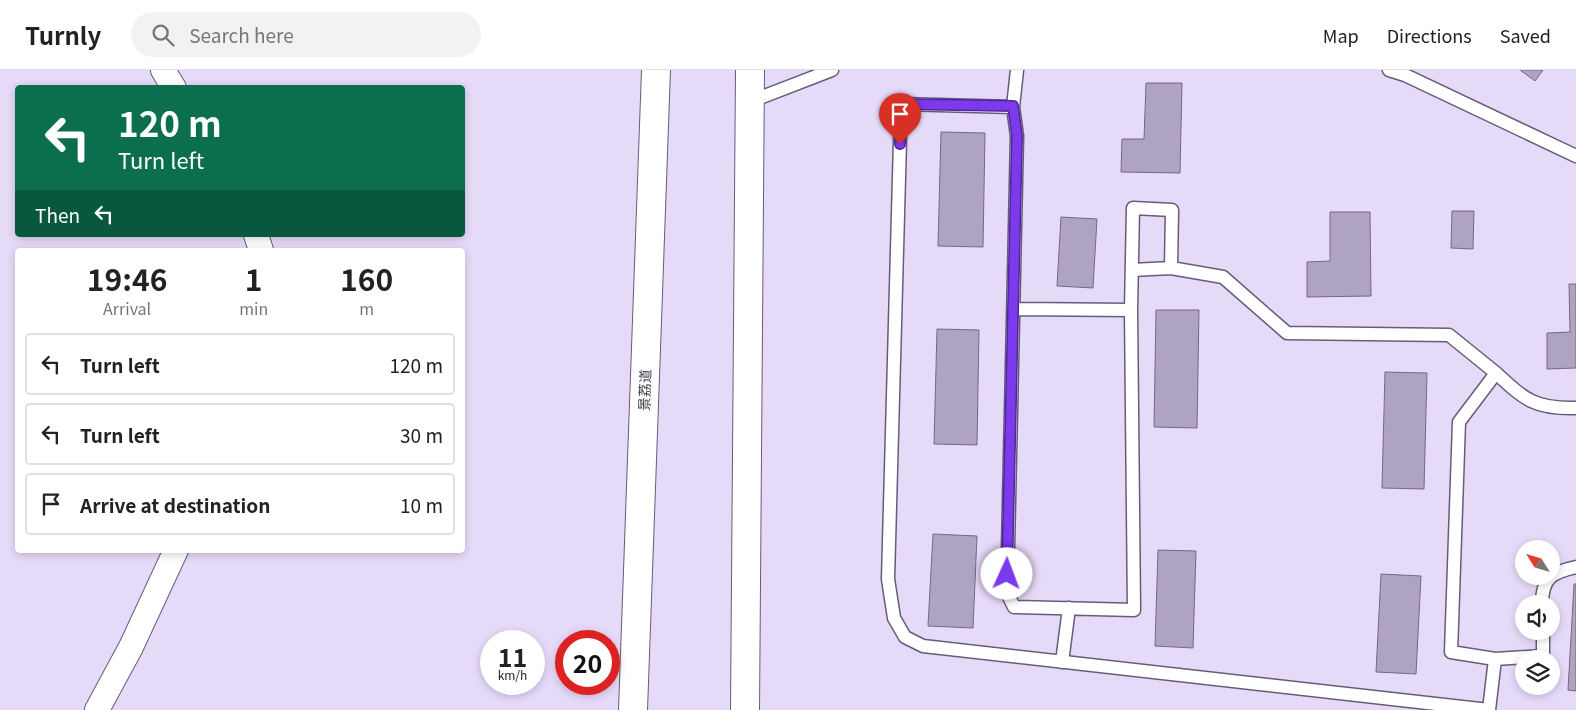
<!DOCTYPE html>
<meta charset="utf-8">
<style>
body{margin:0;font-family:Georgia,"Noto Sans SC",serif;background:#f2f2f2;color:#222;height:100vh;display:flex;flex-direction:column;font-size:19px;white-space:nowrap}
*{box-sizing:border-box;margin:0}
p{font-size:16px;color:#767676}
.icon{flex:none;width:28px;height:28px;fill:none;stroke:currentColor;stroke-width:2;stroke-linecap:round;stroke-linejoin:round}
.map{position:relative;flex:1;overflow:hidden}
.sheet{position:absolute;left:15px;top:178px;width:450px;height:305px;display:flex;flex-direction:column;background:#fff;border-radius:5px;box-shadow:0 2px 8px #0003}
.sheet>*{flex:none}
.top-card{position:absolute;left:15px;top:15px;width:450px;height:152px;border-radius:5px;box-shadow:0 2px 8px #0003;background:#0b6e4f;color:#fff;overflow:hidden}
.needle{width:32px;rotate:307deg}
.fabs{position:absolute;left:1515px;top:470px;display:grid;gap:10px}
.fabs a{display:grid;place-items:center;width:45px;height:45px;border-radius:50%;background:#fff;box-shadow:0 2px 8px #0003;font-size:25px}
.speed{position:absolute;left:480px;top:560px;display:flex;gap:10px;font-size:25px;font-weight:700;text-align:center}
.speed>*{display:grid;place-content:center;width:65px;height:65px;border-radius:50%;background:#fff;box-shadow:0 2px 8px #0003;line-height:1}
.speed small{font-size:12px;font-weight:400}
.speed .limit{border:8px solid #d22;background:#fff;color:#111}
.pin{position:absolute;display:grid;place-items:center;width:42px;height:42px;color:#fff;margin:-51px -21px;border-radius:50% 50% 50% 0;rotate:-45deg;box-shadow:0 0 5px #0007}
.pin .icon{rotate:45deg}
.me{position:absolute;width:55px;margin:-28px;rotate:2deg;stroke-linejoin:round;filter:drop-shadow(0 0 4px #0008)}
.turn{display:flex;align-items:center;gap:18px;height:105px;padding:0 20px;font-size:22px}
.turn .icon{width:65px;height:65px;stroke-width:2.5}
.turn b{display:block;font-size:35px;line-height:42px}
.then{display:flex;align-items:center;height:48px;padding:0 20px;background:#0003;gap:10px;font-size:19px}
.eta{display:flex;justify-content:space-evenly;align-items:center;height:85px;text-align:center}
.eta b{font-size:30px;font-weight:700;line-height:35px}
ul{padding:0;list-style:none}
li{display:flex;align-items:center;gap:15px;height:62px;margin:0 10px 8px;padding:0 10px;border:2px solid #e0e0e0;border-radius:5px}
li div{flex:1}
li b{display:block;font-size:19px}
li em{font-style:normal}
header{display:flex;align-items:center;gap:30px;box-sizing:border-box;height:70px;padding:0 25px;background:#fff;border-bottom:1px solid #e0e0e0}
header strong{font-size:24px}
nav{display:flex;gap:28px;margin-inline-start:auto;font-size:18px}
.search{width:350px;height:45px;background:#f2f2f2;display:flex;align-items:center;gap:12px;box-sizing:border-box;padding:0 18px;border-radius:28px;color:#767676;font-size:19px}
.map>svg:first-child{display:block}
</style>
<header>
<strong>Turnly</strong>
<div class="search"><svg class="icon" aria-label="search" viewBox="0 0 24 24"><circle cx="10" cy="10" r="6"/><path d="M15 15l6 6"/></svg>Search here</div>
<nav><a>Map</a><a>Directions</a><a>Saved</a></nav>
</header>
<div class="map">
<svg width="1576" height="640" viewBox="0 0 1576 640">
<rect width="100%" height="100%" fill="#e6daf9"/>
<path fill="#aea3c0" stroke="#746984" d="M1520,0H1543L1535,11Z
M1146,13H1182L1180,103L1121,102L1122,69H1144Z
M941,62L985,63L983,177L938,176Z
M1452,141H1474L1473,179L1451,178Z
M1330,142H1370L1371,226L1307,227V192L1330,191Z
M1061,147L1097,149L1093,218L1057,216Z
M1569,214H1576V298L1547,299V263L1570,262Z
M1156,240H1199L1197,358L1154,357Z
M937,259L979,260L977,375L934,374Z
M1385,302L1427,303L1424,419L1382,418Z
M933,464L977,466L973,558L928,556Z
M1158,480L1196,481L1193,578L1155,576Z
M1381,504L1421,506L1416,604L1376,602Z
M1574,514H1576V621L1568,620Z"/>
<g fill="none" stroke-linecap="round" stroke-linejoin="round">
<defs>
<path id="service" d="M1017,0L1013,37L901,34L888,509L894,548L905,567L923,576L1489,640
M1389,0L1405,5L1576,86
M749,32L832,0
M1013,37L1017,66L1007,523L1014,537L1134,540L1131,240L1133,138L1172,140L1171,198
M1132,200L1171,198L1223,207L1287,263L1449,265L1496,303L1459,352L1451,582L1495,589L1489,640
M1014,239L1131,240
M1496,303C1525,330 1535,339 1576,338
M1542,534C1542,508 1552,502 1576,497
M1495,589L1543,586V561
M1062,592L1069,538"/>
<path id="minor" d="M163,0L174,18
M256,165L261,180
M97,640L131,577L176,480"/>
<path id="secondary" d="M633,640L656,0
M745,640L750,0"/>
</defs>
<use href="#service" stroke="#675c77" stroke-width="15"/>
<use href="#minor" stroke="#675c77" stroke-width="26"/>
<use href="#secondary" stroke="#675c77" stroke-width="30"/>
<use href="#service" stroke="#fff" stroke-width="12"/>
<use href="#minor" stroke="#fff" stroke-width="24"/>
<use href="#secondary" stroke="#fff" stroke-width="28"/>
</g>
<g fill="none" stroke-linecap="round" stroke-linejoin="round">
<defs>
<path id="route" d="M900,74L901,34L1013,36L1017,66L1007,504"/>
</defs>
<use href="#route" stroke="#51269a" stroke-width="12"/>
<use href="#route" stroke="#7c3aed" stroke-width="9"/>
</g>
<g text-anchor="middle" stroke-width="4" stroke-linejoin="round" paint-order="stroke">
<g font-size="14" fill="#3f3a46" stroke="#fff">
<text transform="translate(645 320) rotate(-88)" y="5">景荔道</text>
</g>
</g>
</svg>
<div class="fabs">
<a><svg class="needle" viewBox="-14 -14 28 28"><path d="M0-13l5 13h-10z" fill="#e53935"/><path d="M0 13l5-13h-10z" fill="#767676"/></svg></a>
<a><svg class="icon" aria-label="sound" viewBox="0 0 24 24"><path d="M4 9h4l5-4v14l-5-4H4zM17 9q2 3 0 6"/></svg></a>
<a><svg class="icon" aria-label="layers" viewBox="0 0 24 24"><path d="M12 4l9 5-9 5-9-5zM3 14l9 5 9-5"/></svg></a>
</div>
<div class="speed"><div>11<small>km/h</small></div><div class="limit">20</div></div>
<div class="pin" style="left:900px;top:74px;background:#d93025"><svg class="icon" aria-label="arrive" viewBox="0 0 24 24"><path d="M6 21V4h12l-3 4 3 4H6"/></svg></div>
<svg class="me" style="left:1007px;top:504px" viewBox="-20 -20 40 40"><circle r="19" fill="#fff"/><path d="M0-13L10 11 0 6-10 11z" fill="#7c3aed"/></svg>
<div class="top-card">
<div class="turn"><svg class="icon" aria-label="left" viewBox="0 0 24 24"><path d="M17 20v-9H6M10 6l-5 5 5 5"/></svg><div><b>120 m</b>Turn left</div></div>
<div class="then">Then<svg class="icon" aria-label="left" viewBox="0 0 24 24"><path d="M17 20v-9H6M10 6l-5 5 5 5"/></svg></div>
</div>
<section class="sheet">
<div class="eta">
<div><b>19:46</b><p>Arrival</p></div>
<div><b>1</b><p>min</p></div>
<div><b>160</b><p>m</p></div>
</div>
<ul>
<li><svg class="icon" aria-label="left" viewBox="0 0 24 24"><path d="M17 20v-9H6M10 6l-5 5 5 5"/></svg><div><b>Turn left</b></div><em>120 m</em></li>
<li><svg class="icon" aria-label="left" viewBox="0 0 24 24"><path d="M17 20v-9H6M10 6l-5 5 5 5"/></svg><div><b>Turn left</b></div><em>30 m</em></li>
<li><svg class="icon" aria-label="arrive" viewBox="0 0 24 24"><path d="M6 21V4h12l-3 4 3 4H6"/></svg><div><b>Arrive at destination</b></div><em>10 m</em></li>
</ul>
</section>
</div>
